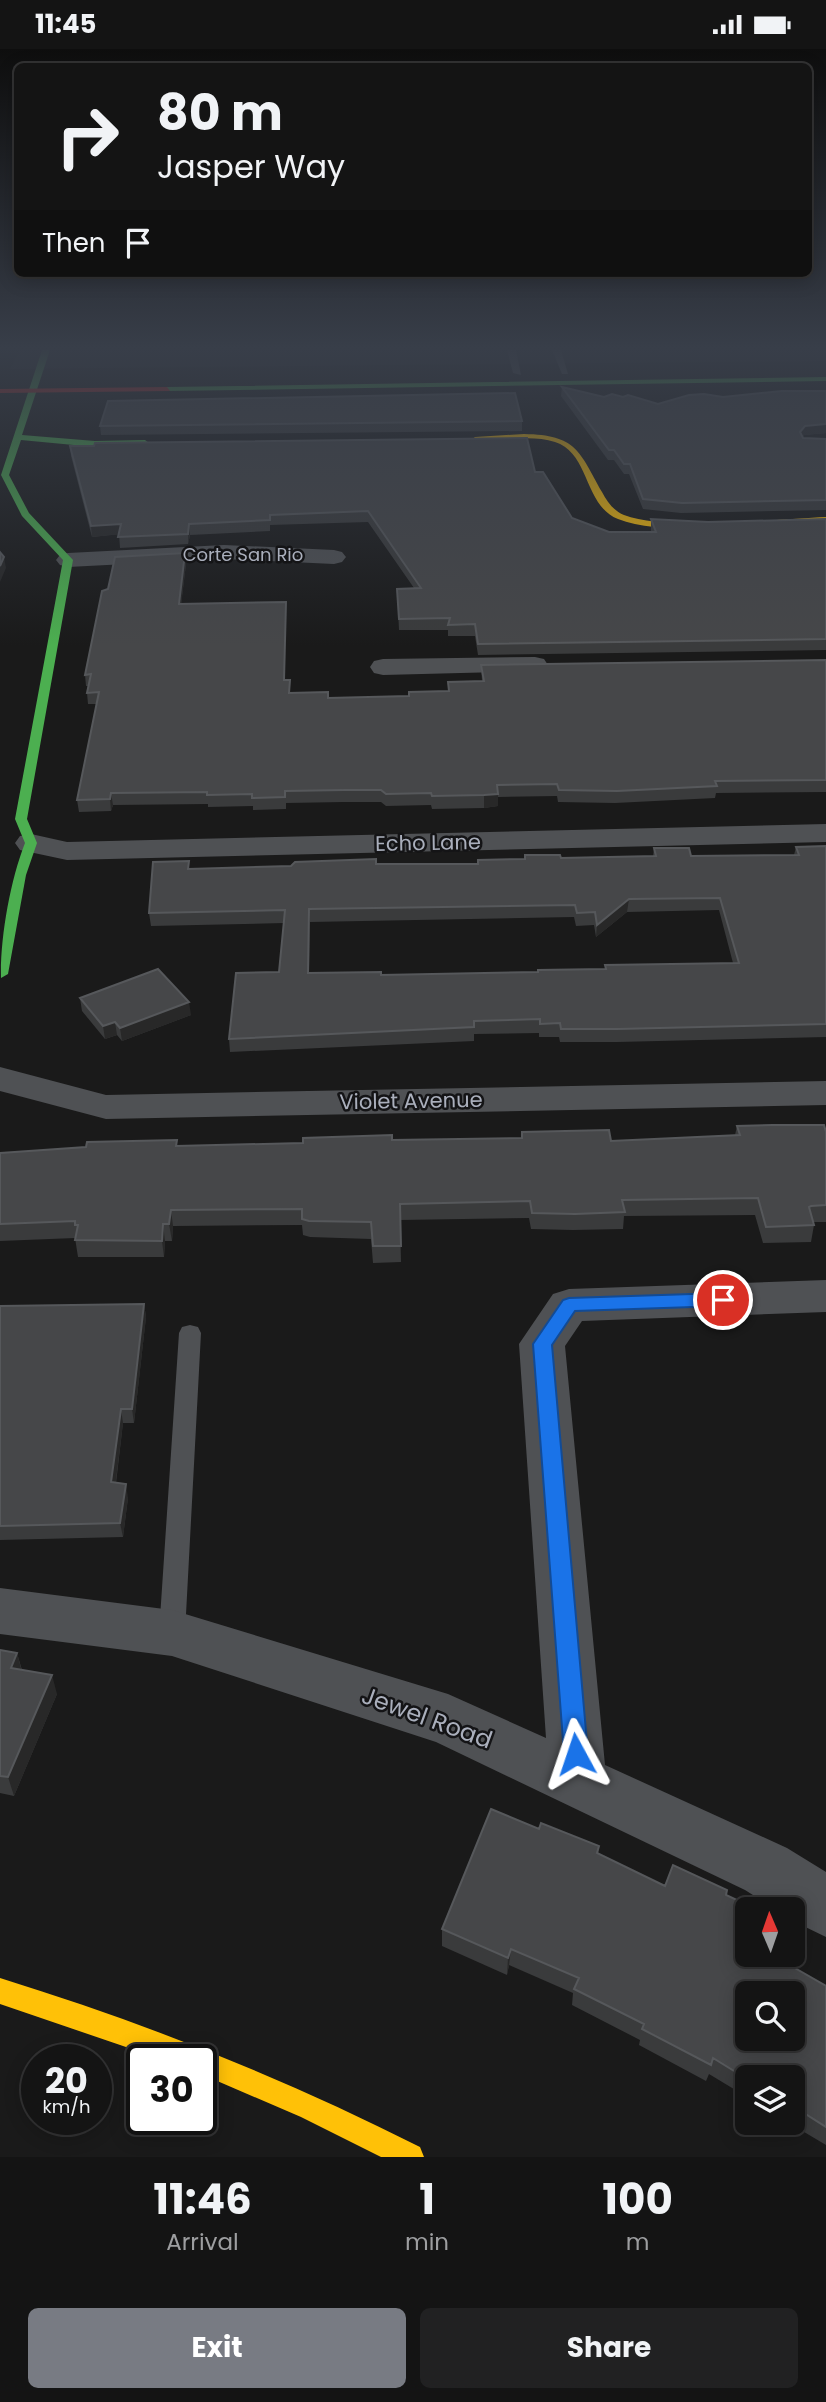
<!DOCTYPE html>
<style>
body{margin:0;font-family:Poppins,sans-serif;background:#212122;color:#f1f3f6;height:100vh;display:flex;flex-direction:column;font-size:26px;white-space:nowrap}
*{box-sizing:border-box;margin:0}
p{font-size:23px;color:#9d9ea0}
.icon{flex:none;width:38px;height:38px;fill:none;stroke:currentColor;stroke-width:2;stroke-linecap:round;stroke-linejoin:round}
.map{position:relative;height:2108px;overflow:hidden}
.side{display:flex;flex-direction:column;background:#141414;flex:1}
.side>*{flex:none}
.hud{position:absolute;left:14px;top:14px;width:798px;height:214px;border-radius:10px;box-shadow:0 4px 18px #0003,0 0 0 2px #333334;background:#141414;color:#f1f3f6;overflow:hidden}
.needle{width:46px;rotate:358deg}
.fabs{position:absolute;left:735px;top:1848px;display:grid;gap:14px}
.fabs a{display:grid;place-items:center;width:70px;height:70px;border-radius:10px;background:#141414;box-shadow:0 4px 18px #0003,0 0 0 2px #333334;font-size:35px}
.speed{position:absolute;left:21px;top:1995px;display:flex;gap:14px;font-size:35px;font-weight:700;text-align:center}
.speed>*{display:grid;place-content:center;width:91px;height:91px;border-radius:50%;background:#141414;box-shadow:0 4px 18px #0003,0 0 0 2px #333334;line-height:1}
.speed small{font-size:18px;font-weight:400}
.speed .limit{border:4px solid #111;border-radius:10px;background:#fff;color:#111}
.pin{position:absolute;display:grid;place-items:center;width:60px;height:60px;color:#fff;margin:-30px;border:4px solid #fff;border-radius:50%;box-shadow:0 2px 7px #0007}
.me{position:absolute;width:77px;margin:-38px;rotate:355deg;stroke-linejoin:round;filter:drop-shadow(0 0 5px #0008)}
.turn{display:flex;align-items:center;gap:24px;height:147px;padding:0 28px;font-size:32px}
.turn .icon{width:91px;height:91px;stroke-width:2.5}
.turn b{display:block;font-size:49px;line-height:60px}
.then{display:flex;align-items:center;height:66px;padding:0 28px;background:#0003;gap:14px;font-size:26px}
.eta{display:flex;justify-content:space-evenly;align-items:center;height:119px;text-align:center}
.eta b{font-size:42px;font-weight:700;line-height:49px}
.primary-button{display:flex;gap:14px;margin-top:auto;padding:14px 28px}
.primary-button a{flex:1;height:80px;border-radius:10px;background:#787b83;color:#fff;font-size:28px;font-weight:700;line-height:80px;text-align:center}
.primary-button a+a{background:#212122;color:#f1f3f6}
.status{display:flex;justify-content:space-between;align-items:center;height:49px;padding:0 35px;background:#141414;direction:ltr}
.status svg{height:19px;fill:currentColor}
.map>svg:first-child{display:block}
</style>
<div class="status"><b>11:45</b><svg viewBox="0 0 49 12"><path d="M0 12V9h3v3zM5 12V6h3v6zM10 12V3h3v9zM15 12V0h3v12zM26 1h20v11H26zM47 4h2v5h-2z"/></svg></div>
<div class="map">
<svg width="826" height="2108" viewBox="0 0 826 2108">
<rect width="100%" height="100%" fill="#1a1a1a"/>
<path fill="#242426" d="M20,301H826V312L10,320Z"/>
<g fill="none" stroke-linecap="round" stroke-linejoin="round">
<path fill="#4f5154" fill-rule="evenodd" d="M507,301H516L521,326L513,324Z
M552,301H561L568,325H562Z
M190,1276L198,1278L201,1284L185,1584L181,1592L172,1596L163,1592L159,1584L179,1284L182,1278Z"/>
<path fill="#4f5154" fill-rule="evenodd" d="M224,496L334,501L342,503L346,508L342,513L334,515L224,510L68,518L60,516L56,511L60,506L68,504Z
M535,608L544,610L548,616L544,622L383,626L374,624L370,618L374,612L383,610Z
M826,775V793L67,811L20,801L15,794L20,787L31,785L67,793Z
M0,1018L106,1046L826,1032V1056L106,1070L0,1042Z
M826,1231V1263L582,1272L565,1297L605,1716L787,1799L826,1823V1888L793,1872V1860H775L745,1841L436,1693L172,1607L0,1585V1539L172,1561L448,1645L546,1689L519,1295L553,1245L569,1240Z"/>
<path fill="#4caf50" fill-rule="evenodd" d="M42,301H50L22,386L95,392L145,391L149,394L145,397L95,398L21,391L9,426L29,464L73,511L27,770L37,794L26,826L8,925L1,929C0,890 10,832 25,794L15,770L63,511L22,467L1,426Z
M826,328V332L167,342L163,340L167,338Z"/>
<path fill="#ffc107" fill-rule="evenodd" d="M524,385C577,386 579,402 602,443C607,453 614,462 624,466C668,483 775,470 826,468V474C770,476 668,489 618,470C584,457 590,404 555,393C530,385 500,392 475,394L471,391L475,388Z
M0,1929C145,1974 284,2029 420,2098L424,2108H381L301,2068L201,2025V2011H164L0,1955Z"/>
<path fill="#c62828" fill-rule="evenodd" d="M167,338L170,342L0,344V340Z"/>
</g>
<path fill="#3a3b3c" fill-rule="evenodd" d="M562,338L604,348H623L658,355L723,348L826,342V384L804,386L803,388V389L826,390V461L681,464L643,460L629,425H624L614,411H608L561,347Z
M522,372V382L101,386L100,377Z
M70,397L535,423L572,469L609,483H651V470L708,473L826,470V601L478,606L475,587H448V581H399L397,540L414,539L368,473L270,476V482L190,486L188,495L120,499L119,485L92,488L71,407Z
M186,515L181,555L286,553L284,631L290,644L328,649L409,647L448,642V633L482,632L481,616L826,611V743L716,744L715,749L615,754L558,753L557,747L498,748V757L484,759L432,760L431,756L386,757L381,753H344L286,754V760L253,761V757L208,758V755L113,756L111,762L79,763L77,751L97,655H88L87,644L88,637H86L85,626L108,540Z
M826,797V988L617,993H560L559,988H539V984L474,985V992L230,1003L229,990L279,923L284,874L151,877L149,864L190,820L376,815H478V811L524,810L525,806L561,809L653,807L654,799L691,807L794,806L796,798ZM719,861L733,914L605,916V920L538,923L381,926L309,924L310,873L574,868L576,877L594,876L596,888L627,863Z
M80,949L191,966L122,992L117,986L105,990L82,962Z
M737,1077L826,1083V1173H813L814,1176L811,1193L763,1194L755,1166L624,1167L623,1180L573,1181L531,1180L529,1169L400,1171L401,1213L373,1214L371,1190L310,1188L303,1186L302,1176L173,1177L172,1192H165L164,1208H78L75,1189L0,1192V1104L178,1097L521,1089L522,1083L611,1092L735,1086Z
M144,1255L146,1268L134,1374H123L116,1434L128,1449L123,1488L0,1491V1257Z
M0,1601L17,1604L22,1621L57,1645L14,1747L0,1744Z
M539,1780L599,1797L598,1805L665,1837L726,1846L747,1906L826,1937V2096L789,2074H793V2028H747V2048L709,2025L706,2032L639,1996L640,1991L572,1956L573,1944L509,1916L507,1926L442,1897V1880Z"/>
<path fill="#282828" d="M826,375V384L804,386L798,393L800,383L805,377Z
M121,475L122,485L92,488L91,477Z
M189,475L190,486L188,495V485Z
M185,504L186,515L180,566L179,555Z
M4,508L6,519L0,533V517Z
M111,744L113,756L111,762L110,750Z
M498,745V757L484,759V746Z
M629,850L627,863L596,888L597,876Z
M309,860L310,873L308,937V924Z
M189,953L191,966L122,992L120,979Z
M115,973L117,986L105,990L103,977Z
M171,1161L173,1177L172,1192L169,1175Z
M163,1175L165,1192L164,1208L162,1192Z
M144,1255L146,1268L134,1374L132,1360Z
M121,1360L123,1374L114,1447L111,1433Z
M126,1435L128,1449L123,1488L120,1474Z
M17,1604L22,1623L11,1619Z
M52,1626L57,1645L14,1747L8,1728Z
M511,1900L509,1916L507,1926L508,1909Z"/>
<path fill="#464749" stroke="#56585b" stroke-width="2" fill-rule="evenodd" d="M562,338L604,348L612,345L623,348L628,346L658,355L689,346L704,345L723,348L782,342H826V375L805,377L800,383L803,389L826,390V451L682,454L643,450L630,415H624L614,401H609Z
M515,344L522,372L100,377L108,352Z
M527,389L535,423H543L572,469L609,483H656L651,470L708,473L826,470V590L478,595L475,575L448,576L450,569L399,570L397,540L421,539L368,462L270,466V471L189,475L188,485L118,488L121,475L91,477L70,397H94L95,394Z
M0,503L4,508L0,517Z
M185,504L179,555L286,553L284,631H290L289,644L328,643V649L409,647V643L449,642L448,633L484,632L481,616L826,611V731L715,732L717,737L617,742L559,741L557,735L497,736L498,745L484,746L432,747L431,744L386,745L381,741H344L285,742V748L252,749V745L207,746V743L111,744L110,750L77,751L99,643L87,644L91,625L85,626L102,542L108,540L115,508Z
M826,797V975L618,980H561L560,974L540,975V970L474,972V978L229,990L236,924L279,923L285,861L149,864L153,813L189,812L188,820L291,817L295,813L376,810V815H478V811L525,810V806H560L561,809L656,807L654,799H689L691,807L799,806L796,798ZM720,849L739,914L605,916L606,920L538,921V923L381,926V923L308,924L309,860L575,856L577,864L595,863L597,876L629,850Z
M158,920L189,953L120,979L115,973L103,977L80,949Z
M773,1076H824L826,1083V1156L811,1157L809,1158L814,1176L766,1178L758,1149L622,1151L625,1163L575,1165L532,1164L530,1152L400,1155L401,1197H373L371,1173L309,1172L302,1170V1160L171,1161L169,1175H163L162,1192L75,1191L78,1176H75V1172L0,1175V1104L86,1098L87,1093L177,1091L176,1097L303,1094V1089L392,1086V1091L522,1089V1083L609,1081L611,1092L740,1086L737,1077Z
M144,1255L132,1360H121L111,1433L126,1435L120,1474L0,1477V1257Z
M0,1601L17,1604L11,1619L52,1626L8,1728L0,1727Z
M491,1760L539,1780L541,1774L599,1797L597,1804L665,1837L673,1816L727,1841L726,1846L756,1860H747V1906H772L826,1937V2078L793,2057V2028H747V2030L713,2009L711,2016L642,1980L644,1975L574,1940L579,1929L511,1900L508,1909L442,1880ZM747,1944H793V1990H747Z"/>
<linearGradient id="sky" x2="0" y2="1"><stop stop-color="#0e0e0e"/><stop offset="0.5" stop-color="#383e49"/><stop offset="1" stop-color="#383e49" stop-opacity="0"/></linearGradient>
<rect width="826" height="597" fill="url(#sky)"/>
<path fill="#1a73e8" stroke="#114b97" stroke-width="2" d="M723,1244L730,1246L732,1251L730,1255L723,1257L575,1262L552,1296L588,1705L584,1713L576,1716L568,1713L564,1705L533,1295L563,1251L569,1249Z"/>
<g text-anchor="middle" stroke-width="5" stroke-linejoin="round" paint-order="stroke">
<g font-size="18" fill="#aaafbc" stroke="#141416">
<text x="243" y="512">Corte San Rio</text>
</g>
<g font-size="21" fill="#aaafbc" stroke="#141416">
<text transform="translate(428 794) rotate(-1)" y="7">Echo Lane</text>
<text transform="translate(411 1052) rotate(-1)" y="7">Violet Avenue</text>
</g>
<g font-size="24" fill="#aaafbc" stroke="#141416">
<text transform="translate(427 1669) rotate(20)" y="8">Jewel Road</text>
</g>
</g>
</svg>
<div class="fabs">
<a><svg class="needle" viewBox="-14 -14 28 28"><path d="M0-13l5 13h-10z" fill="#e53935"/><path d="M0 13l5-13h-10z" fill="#9d9ea0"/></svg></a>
<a><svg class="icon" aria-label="search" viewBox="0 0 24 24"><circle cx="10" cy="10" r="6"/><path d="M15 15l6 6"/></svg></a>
<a><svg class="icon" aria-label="layers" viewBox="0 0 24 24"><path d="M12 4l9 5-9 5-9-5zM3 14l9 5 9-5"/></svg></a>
</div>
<div class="speed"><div>20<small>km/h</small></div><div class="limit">30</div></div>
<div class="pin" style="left:723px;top:1251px;background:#d93025"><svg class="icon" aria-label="arrive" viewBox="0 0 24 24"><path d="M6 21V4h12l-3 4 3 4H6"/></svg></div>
<svg class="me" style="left:576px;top:1705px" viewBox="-20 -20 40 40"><path d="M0-17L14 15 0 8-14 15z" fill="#1a73e8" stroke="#fff" stroke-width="4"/></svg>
<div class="hud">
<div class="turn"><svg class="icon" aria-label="right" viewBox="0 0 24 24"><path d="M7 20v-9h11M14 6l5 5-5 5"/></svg><div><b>80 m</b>Jasper Way</div></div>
<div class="then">Then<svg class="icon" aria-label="arrive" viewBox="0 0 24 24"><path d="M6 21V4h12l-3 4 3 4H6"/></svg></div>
</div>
</div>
<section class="side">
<div class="eta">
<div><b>11:46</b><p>Arrival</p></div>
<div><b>1</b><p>min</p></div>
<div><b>100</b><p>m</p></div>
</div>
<div class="primary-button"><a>Exit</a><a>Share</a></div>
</section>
